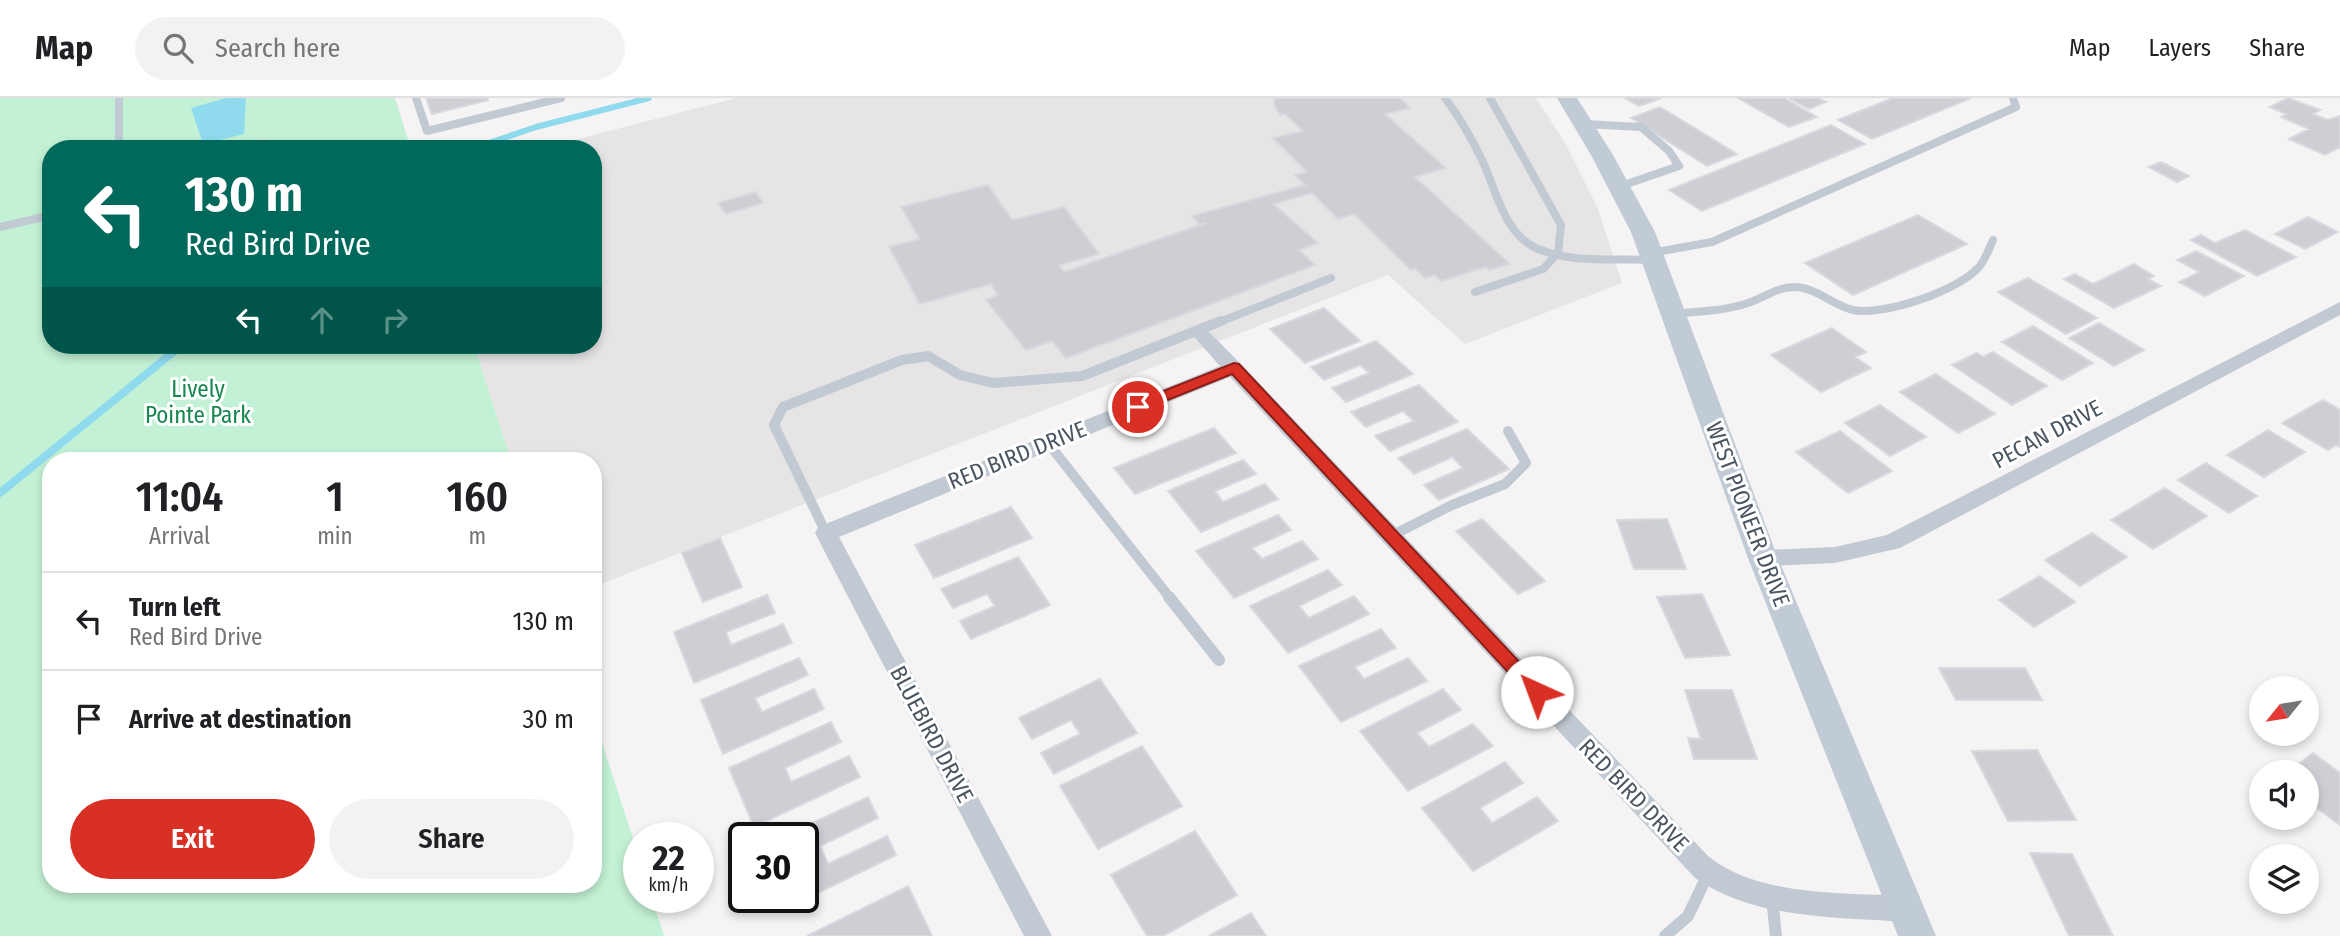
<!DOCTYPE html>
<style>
body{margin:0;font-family:"Fira Sans Condensed",sans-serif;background:#f2f2f2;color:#202124;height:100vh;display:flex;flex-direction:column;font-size:26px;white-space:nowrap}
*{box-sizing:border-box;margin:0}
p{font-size:23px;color:#757577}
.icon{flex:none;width:38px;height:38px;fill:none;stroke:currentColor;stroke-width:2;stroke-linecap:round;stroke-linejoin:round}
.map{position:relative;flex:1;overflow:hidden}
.drawer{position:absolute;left:42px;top:354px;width:560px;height:441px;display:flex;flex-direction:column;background:#fff;border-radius:28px;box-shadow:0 4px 10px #0003}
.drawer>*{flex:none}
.guide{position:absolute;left:42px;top:42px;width:560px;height:214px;border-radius:28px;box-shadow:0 4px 10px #0003;background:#00695c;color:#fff;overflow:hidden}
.needle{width:46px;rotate:240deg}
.fabs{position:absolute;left:2249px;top:578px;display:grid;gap:14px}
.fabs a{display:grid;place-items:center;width:70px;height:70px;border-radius:50%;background:#fff;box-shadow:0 4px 10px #0003;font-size:35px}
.speed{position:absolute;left:623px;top:724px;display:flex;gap:14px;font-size:35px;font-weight:700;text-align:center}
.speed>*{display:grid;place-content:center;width:91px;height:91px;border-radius:50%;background:#fff;box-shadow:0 4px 10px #0003;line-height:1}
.speed small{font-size:18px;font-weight:400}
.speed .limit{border:4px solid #111;border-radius:10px;background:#fff;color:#111}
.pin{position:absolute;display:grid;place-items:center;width:60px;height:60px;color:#fff;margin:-30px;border:4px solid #fff;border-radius:50%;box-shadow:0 2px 7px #0007}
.me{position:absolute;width:77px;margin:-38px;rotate:317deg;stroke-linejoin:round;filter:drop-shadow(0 0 5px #0008)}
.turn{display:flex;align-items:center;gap:24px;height:147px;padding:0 28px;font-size:32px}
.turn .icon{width:91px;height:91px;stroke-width:2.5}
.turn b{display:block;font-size:49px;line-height:60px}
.lanes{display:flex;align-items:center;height:66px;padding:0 28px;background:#0003;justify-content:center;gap:35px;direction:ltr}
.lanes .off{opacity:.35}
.eta{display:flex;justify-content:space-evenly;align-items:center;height:119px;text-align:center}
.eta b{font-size:42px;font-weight:600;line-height:49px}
.primary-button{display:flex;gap:14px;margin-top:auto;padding:14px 28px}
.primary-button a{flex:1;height:80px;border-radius:42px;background:#d93025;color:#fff;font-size:28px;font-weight:600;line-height:80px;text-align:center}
.primary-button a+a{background:#f2f2f2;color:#202124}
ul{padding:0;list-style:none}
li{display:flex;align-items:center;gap:21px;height:98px;padding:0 28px;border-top:2px solid #e0e0e0}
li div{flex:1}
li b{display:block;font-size:26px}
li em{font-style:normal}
header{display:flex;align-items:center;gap:42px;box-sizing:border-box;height:98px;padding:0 35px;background:#fff;border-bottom:2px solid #e0e0e0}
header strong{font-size:33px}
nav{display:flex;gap:38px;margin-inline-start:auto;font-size:24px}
.search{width:490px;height:63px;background:#f2f2f2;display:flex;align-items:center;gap:18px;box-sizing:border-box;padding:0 24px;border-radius:38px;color:#757577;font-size:26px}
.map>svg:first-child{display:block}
</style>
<header>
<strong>Map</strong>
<div class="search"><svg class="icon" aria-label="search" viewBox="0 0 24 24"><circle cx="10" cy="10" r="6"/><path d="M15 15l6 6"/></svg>Search here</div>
<nav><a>Map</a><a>Layers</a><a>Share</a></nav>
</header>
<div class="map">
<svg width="2340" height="838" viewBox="0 0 2340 838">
<rect width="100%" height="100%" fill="#f5f3f3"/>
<path fill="#e6e4e5" d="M736,0H1536L1565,45L1598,111L1622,185L1465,246L1388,177L593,489V362H511L474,247H593V51H540Z"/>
<path fill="#c3f1d5" d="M0,0H395L411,51H51V247H474L511,362H51V786H593V617L639,759V800H652L664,838H0Z"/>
<path fill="#90daee" d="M226,0H246L244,36L203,46L191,10Z"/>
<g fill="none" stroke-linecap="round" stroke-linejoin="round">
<path stroke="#90daee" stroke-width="6" d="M471,51L536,29L649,0"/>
<path stroke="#90daee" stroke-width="8" d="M0,395L182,247"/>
</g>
<path fill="#cdcfd5" stroke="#d7d9de" stroke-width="2" d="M426,0H487L488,2L432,16Z
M1274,0H1400L1410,10L1385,16L1446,70L1415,79L1510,166L1489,172L1486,169L1441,183L1435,177L1425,180L1415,170L1411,172L1354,116L1338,121L1312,95L1273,106L1318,145L1299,152L1315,167L1066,260L1052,243L1026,252L986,202L998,197L991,186L920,206L889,149L920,141L901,109L988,87L1012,122L1064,109L1099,156L1059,167L1064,174L1206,125L1199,126L1192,118L1305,87L1295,77L1307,74L1273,40L1303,33L1285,16L1281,17L1275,9Z
M1625,0H1662L1639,8Z
M1738,0H1784L1817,19L1789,29Z
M1789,0H1818L1826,4L1809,11Z
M1893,0H1971L1872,41L1838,22Z
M2288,0L2320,12L2313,16L2328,22L2340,18V49L2325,57L2289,41L2309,31L2281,19L2286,16L2270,9Z
M1660,9L1737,56L1707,68L1631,20Z
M1831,27L1865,46L1702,113L1669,92Z
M266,41L267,51H225Z
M2161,64L2189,78L2177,84L2149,69Z
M756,94L763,105L726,116L718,105Z
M1918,117L1967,146L1853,197L1805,165Z
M2308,119L2338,134L2305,151L2275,136Z
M2245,132L2296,159L2257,178L2191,142L2201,137L2215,145Z
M2196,153L2244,178L2205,198L2179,184L2200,174L2177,162Z
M2134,166L2154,178L2148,181L2161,188L2114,210L2064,181L2075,176L2093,186Z
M2028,180L2097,220L2066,236L1998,194Z
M1324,210L1360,243L1305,265L1270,231Z
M2099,225L2144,252L2114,268L2069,240Z
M2033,228L2093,265L2062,282L2002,244Z
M1832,230L1866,254L1855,259L1871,270L1821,294L1771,257Z
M1376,243L1413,276L1346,304L1332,290L1369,275L1360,267L1324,282L1311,269Z
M1993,254L2047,288L2012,307L1952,267L1977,255L1983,259Z
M1936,276L1995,316L1958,335L1900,294Z
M1419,287L1458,324L1390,353L1375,338L1414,323L1403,313L1366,329L1351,314Z
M2323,302L2340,312V349L2336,347L2328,352L2282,325Z
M1880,307L1926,339L1890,358L1845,325Z
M1214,330L1236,355L1135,396L1114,370Z
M1467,331L1509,371L1439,402L1424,387L1463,370L1452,359L1414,376L1398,360Z
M2268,332L2305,354L2264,379L2227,357Z
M1840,333L1892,373L1848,395L1796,354Z
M1243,362L1256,376L1215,393L1223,404L1265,386L1278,401L1201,434L1168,393Z
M2206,365L2257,398L2229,415L2178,382Z
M2165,390L2207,418L2153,451L2111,422Z
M1011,409L1032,440L934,480L915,447Z
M1278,417L1291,432L1252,450L1262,461L1302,443L1318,461L1234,500L1196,453Z
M1482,421L1545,483L1518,496L1456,433Z
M1667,421L1686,471H1634L1617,422Z
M2092,435L2127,459L2080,488L2045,462Z
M720,440L742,489L703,504L682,455Z
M1018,459L1050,507L971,541L960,523L995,508L987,496L953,510L941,491Z
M1328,472L1342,487L1299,508L1309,520L1354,498L1369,516L1288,555L1250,508Z
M2040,478L2075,504L2034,529L1999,502Z
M1702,496L1730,557L1685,560L1657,499Z
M767,497L775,515L726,534L731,547L783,526L792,545L694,585L674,534Z
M1381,531L1396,550L1355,569L1364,581L1408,560L1427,583L1341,624L1299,568Z
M799,560L808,577L755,600L762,614L814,591L824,611L723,656L701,602Z
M1939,570H2025L2042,602H1956Z
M1100,581L1137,635L1054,676L1041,655L1080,636L1071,622L1032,641L1019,620Z
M1443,591L1461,612L1417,635L1429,649L1473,626L1493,648L1408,693L1360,633Z
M1685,592H1732L1757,661H1694L1688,640L1701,641Z
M831,624L841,644L785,670L791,684L849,658L860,679L754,729L729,670Z
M1142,648L1182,708L1098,751L1060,688Z
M2037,652L2076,722L2008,723L1972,653Z
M2313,655L2340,675V727L2306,702V674H2288Z
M1505,664L1523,685L1480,710L1492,725L1537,699L1558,723L1473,773L1422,710Z
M868,699L878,720L820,748L828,766L887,738L896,757L787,810L783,800H803V740H780Z
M1195,733L1237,797L1163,838H1147L1111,777Z
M2030,755L2072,756L2113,838H2069Z
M908,788L932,838H807Z
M1251,815L1266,838H1209Z"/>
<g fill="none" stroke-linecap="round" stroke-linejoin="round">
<path stroke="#c1cad2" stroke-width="8" d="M119,0V51
M416,0L427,33L561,0
M1445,0C1459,19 1471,39 1481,60C1496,90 1503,135 1536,150C1571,166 1617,160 1654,162
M1584,26L1641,29L1669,53L1679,68L1618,89
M0,129L51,117
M1651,155L1712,144L2016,9L2013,0
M1475,194L1543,171L1558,155L1561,127L1490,0
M1674,216C1699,213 1725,213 1748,205C1764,200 1777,189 1794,189C1816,189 1832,207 1853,212C1884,218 1957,193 1978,170C1985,163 1989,151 1993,142
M1217,225L1331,180"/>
<path stroke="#c1cad2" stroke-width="10" d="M1048,345L1170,500
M826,435L774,327L783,309L902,262L928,258L960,277L993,285L1082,278L1221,223
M1391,438L1452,407L1505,386L1526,365L1508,333"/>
<path stroke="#c1cad2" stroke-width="12" d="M1169,499L1219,562
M1772,799L1776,838
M1665,838L1688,818L1709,774"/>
<path fill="#c1cad2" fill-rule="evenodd" d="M2340,204V217L1900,450L1835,465L1763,468L1755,466L1752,460L1755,454L1763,452L1835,449L1887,437Z
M1198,227L1204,229L1241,266L1708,758C1758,799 1846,795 1907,798L1917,802L1920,811L1917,820L1907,824C1837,819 1756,822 1695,780L1230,279L839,439L1052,838H1024L815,435L818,429L1220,268L1189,233Z"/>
<path fill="#c1cbd6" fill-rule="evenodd" d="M1557,0H1577L1613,57L1655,134L1778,460L1936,838H1898L1748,460L1631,134L1591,57Z"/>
</g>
<path fill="#d93025" stroke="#8d1f18" stroke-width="2" d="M1234,265L1239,266L1543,589L1546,594L1543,599L1537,601L1531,599L1232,276L1143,312L1138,313L1131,309L1133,305Z"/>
<g text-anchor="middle" stroke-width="6" stroke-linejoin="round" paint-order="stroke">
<g font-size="23" fill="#17864f" stroke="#fff">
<text x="198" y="299">Lively<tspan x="198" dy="26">Pointe Park</tspan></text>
</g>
<g font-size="23" fill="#4a5661" stroke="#fff">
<text transform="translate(2047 336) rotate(-28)" y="8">PECAN DRIVE</text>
<text transform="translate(1017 357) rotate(-22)" y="8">RED BIRD DRIVE</text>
<text transform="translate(1748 416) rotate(69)" y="8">WEST PIONEER DRIVE</text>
<text transform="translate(932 636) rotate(62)" y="8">BLUEBIRD DRIVE</text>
<text transform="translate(1634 697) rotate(46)" y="8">RED BIRD DRIVE</text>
</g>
</g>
</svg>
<div class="fabs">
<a><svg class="needle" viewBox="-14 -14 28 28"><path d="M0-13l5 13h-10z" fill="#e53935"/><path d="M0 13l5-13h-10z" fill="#757577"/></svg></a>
<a><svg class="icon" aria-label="sound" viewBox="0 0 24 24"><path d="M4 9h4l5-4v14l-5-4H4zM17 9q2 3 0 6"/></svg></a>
<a><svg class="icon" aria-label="layers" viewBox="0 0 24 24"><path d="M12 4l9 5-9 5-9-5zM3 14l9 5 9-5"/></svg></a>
</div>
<div class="speed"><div>22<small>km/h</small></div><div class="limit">30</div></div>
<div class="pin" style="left:1138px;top:309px;background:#d93025"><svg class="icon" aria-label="arrive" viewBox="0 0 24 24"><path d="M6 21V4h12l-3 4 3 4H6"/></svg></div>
<svg class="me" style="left:1537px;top:594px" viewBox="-20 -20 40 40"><circle r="19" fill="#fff"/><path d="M0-13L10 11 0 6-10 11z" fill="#d93025"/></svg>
<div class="guide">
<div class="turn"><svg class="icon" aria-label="left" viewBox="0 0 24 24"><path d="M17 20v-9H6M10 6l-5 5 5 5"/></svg><div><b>130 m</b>Red Bird Drive</div></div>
<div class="lanes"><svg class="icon" aria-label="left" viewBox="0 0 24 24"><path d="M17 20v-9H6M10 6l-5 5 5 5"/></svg><svg class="icon off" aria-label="ahead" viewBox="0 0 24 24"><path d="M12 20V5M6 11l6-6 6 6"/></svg><svg class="icon off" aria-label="right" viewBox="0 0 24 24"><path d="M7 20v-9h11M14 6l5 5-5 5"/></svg></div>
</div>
<section class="drawer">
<div class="eta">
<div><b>11:04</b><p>Arrival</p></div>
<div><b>1</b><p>min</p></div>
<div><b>160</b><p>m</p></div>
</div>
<ul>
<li><svg class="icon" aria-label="left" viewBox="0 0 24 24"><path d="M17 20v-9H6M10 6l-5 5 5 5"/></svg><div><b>Turn left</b><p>Red Bird Drive</p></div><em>130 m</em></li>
<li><svg class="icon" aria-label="arrive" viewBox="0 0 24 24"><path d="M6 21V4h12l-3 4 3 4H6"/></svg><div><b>Arrive at destination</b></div><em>30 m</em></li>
</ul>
<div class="primary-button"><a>Exit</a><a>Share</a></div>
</section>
</div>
